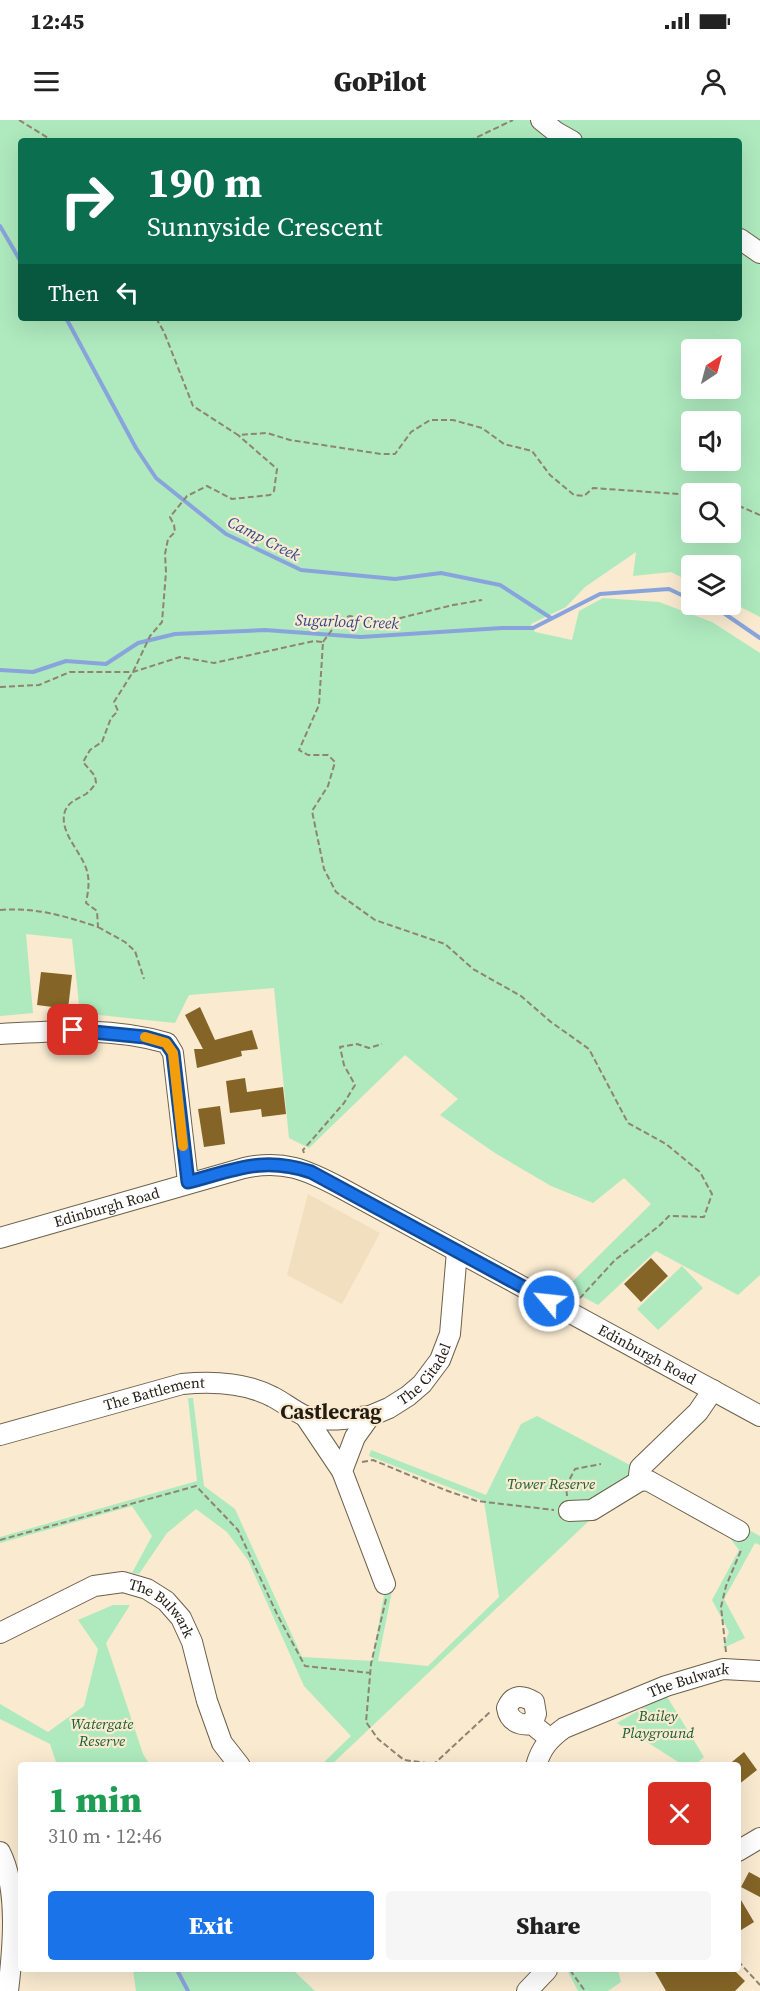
<!DOCTYPE html>
<meta charset="utf-8">
<style>
body{margin:0;font-family:"Source Serif 4",serif;background:#f6f6f6;color:#222;height:100vh;display:flex;flex-direction:column;font-size:22px;white-space:nowrap}
*{box-sizing:border-box;margin:0}
p{font-size:20px;color:#767676}
.icon{flex:none;width:33px;height:33px;fill:none;stroke:currentColor;stroke-width:2;stroke-linecap:round;stroke-linejoin:round}
.map{position:relative;flex:1;overflow:hidden}
.sheet{position:absolute;left:18px;top:1642px;width:723px;height:210px;display:flex;flex-direction:column;background:#fff;border-radius:6px;box-shadow:0 6px 24px #0002}
.sheet>*{flex:none}
.guide{position:absolute;left:18px;top:18px;width:724px;height:183px;border-radius:6px;box-shadow:0 6px 24px #0002;background:#0b6e4f;color:#fff;overflow:hidden}
.needle{width:39px;rotate:36deg}
.fabs{position:absolute;left:681px;top:219px;display:grid;gap:12px}
.fabs a{display:grid;place-items:center;width:60px;height:60px;border-radius:6px;background:#fff;box-shadow:0 6px 24px #0002;font-size:30px}
.pin{position:absolute;display:grid;place-items:center;width:51px;height:51px;color:#fff;margin:-26px;border-radius:12px;box-shadow:0 3px 9px #0006}
.me{position:absolute;width:66px;margin:-33px;rotate:298deg;stroke-linejoin:round;filter:drop-shadow(0 0 4px #0008)}
.turn{display:flex;align-items:center;gap:21px;height:126px;padding:0 30px;font-size:27px}
.turn .icon{width:78px;height:78px;stroke-width:2.5}
.turn b{display:block;font-size:42px;line-height:51px}
.then{display:flex;align-items:center;height:57px;padding:0 30px;background:#0003;gap:12px;font-size:22px}
.round{display:grid;place-items:center;flex:none;width:63px;height:63px;border-radius:6px;background:#f6f6f6}
.headline{display:flex;align-items:center;justify-content:space-between;height:102px;padding:0 30px}
h1{font-size:36px;font-weight:800;line-height:45px;color:#1e9e55}
.cta{display:flex;gap:12px;margin-top:auto;padding:12px 30px}
.cta a{flex:1;height:69px;border-radius:6px;background:#1a73e8;color:#fff;font-size:24px;font-weight:800;line-height:69px;text-align:center}
.cta a+a{background:#f6f6f6;color:#222}
.status{display:flex;justify-content:space-between;align-items:center;height:42px;padding:0 30px;background:#fff;direction:ltr}
.status svg{height:16px;fill:currentColor}
header{display:flex;justify-content:space-between;align-items:center;height:78px;padding:0 30px;background:#fff;font-size:27px;font-weight:800}
.map>svg:first-child{display:block}
</style>
<div class="status"><b>12:45</b><svg viewBox="0 0 49 12"><path d="M0 12V9h3v3zM5 12V6h3v6zM10 12V3h3v9zM15 12V0h3v12zM26 1h20v11H26zM47 4h2v5h-2z"/></svg></div>
<header><svg class="icon" aria-label="menu" viewBox="0 0 24 24"><path d="M4 6h16M4 12h16M4 18h16"/></svg>GoPilot<svg class="icon" aria-label="person" viewBox="0 0 24 24"><circle cx="12" cy="8" r="4"/><path d="M4 21q1-7 8-7t8 7"/></svg></header>
<div class="map">
<svg width="760" height="1871" viewBox="0 0 760 1871">
<rect width="100%" height="100%" fill="#f9ead0"/>
<path fill="#f2dfbf" d="M308,1074L380,1113L342,1184L287,1155Z"/>
<path fill="#aeeabe" fill-rule="evenodd" d="M0,0H760V497L731,482L730,446H692L691,462L671,452L633,456L636,432L585,467L566,487L531,504L535,512L572,520L579,491L603,478L659,482L712,502L760,533V1155L738,1175L656,1131L598,1185L566,1168L651,1084L624,1058L593,1083L551,1066L495,1033L440,995L458,979L405,935L309,1028L289,1018L274,868L189,875L175,903L80,893L72,819L26,814L33,893L0,896ZM21,21H740V198H21ZM692,230H730V268H692ZM692,302H730V340H692ZM692,374H730V412H692Z
M682,1146L703,1168L658,1210L637,1189Z
M188,1278H193L204,1366L235,1389L302,1537L372,1541L386,1464L393,1466L378,1541L428,1546L499,1477L484,1381L369,1336L371,1330L486,1375L521,1304L537,1296L647,1354L592,1398L331,1645H321L351,1616L304,1566L248,1440L227,1412L196,1389L167,1413L139,1454L132,1453L152,1416L132,1386L0,1423V1417L197,1361Z
M723,1396L760,1416V1425L755,1423L724,1479L745,1518L723,1528L729,1512L712,1480L739,1430L719,1403Z
M113,1485H130L106,1523L143,1634L150,1645H57L50,1624L0,1599V1584L48,1612L84,1586L98,1529L78,1500Z
M666,1575L704,1637L695,1645H683L617,1603Z
M133,1850H293L315,1871H136Z
M567,1850H618L621,1862L608,1871H578Z"/>
<g fill="none" stroke-linecap="round" stroke-linejoin="round">
<path stroke="#89a4dc" stroke-width="4" d="M0,106L21,142
M66,198L136,328L156,358L226,414L301,450L395,459L441,453L500,465L551,498
M703,484L725,494L760,518
M0,550L33,552L66,541L106,544L138,523L175,514L265,510L361,517L502,508H533L600,474L669,469L692,480
M177,1850L188,1871"/>
</g>
<path fill="#846527" d="M41,852L72,855L68,889L37,885Z
M200,887L215,920L252,910L258,929L241,931L242,936L197,948L194,929H203L185,895Z
M245,958L247,972L283,967L286,994L262,997L261,989L230,993L226,961Z
M220,986L225,1024L204,1027L198,989Z
M651,1138L668,1156L641,1182L624,1164Z
M744,1632L757,1650L738,1665V1646H727Z
M749,1752L760,1758V1777L741,1767Z
M738,1775L754,1802L738,1812Z
M654,1850H734L745,1861L735,1871H666Z"/>
<g fill="none" stroke-linecap="round" stroke-linejoin="round">
<defs>
<g id="minor">
<path d="M541,0L556,12L572,21"/>
<path d="M740,119L760,133"/>
<path d="M0,914C56,911 113,907 167,923L173,933L188,1062"/>
<path id="s1" d="M0,1118L244,1048C283,1039 307,1050 341,1068L760,1296"/>
<path d="M305,1296L342,1351"/>
<path id="s2" d="M0,1315L182,1264C213,1261 245,1262 273,1277C283,1282 294,1291 305,1296C325,1303 350,1298 370,1296"/>
<path d="M641,1360L649,1361L739,1411"/>
<path d="M569,1391L592,1390L641,1360L639,1355L640,1348L698,1292L713,1270"/>
<path id="s3" d="M385,1464L342,1351L355,1317L370,1296L389,1288L408,1276L422,1264L440,1240L450,1214L457,1131"/>
<path id="s4" d="M0,1513L94,1466L123,1462L147,1469L166,1481L181,1498L192,1522L207,1581L222,1623L240,1646"/>
<path d="M532,1604L536,1594L534,1582C522,1575 513,1574 507,1588C509,1601 519,1606 532,1604L549,1618"/>
<path id="s5" d="M536,1646C541,1628 549,1619 564,1608L666,1566L723,1549L760,1551"/>
<path d="M738,1731L760,1718"/>
<path d="M0,1732C19,1769 13,1830 8,1871"/>
<path d="M527,1871L547,1850"/>
</g>
</defs>
<use href="#minor" stroke="#6d604a" stroke-width="22"/>
<path stroke="#8f8472" stroke-width="2" stroke-dasharray="6 3" stroke-linecap="butt" d="M19,0L53,21
M469,21L513,0
M156,198L164,212L193,286L238,315L267,313L290,320L381,334H395L411,312L430,300H453L482,308L504,324L532,331L550,355L574,375L584,376L593,368L692,375
M730,382L760,395
M323,522L340,499L350,496L380,503L453,485L482,480
M0,567L39,565L70,552H133L180,537L214,543L314,521L323,522L319,585L299,630L308,635H328L335,642L328,666L312,691L324,749L336,772L375,800L445,824L473,849L521,876L551,902L589,929L628,1003L666,1024L700,1052L712,1074L704,1097L669,1096L659,1106L615,1140L580,1178
M0,790C35,787 65,796 98,807L97,791L86,783C88,772 90,762 87,751C82,732 58,712 65,691C69,681 78,679 86,674C90,671 93,667 96,663L95,656L83,642L90,630L102,622L111,598L118,591L114,582L133,552L150,516L162,502L166,452L165,434L168,419L175,412L174,405L170,397L187,376L207,366L232,379L270,375L274,371L277,349L238,315
M98,807L125,822L135,831L144,859
M304,1033L303,1030L344,983L355,965L344,945L340,927L357,924L369,928L382,924
M362,1342L373,1340L445,1370L477,1381L554,1390
M567,1376L566,1366L575,1349L601,1344
M0,1420L196,1366L238,1410L277,1494L305,1546L371,1553
M386,1479L371,1544L366,1602L378,1619L404,1640L434,1644L490,1592
M726,1532L721,1487L726,1466L742,1428
M738,1841L760,1865
M570,1850L585,1871"/>
<use href="#minor" stroke="#fff" stroke-width="20"/>
</g>
<g fill="none" stroke-linecap="round" stroke-linejoin="round">
<defs>
<path id="route" d="M73,910L145,917L166,923L173,933L188,1062C235,1050 262,1036 311,1052L549,1181"/>
</defs>
<use href="#route" stroke="#114b97" stroke-width="15"/>
<use href="#route" stroke="#1a73e8" stroke-width="10"/>
<path stroke="#f59e0b" stroke-width="10" d="M145,917L166,923L173,933L183,1026"/>
</g>
<g text-anchor="middle" stroke-width="4.5" stroke-linejoin="round" paint-order="stroke">
<g font-size="15" fill="#221c13" stroke="#f9ead0">
<text dy="5" stroke="none"><textPath href="#s1" startOffset="111">Edinburgh Road</textPath></text>
<text dy="5" stroke="none"><textPath href="#s1" startOffset="704">Edinburgh Road</textPath></text>
<text dy="5" stroke="none"><textPath href="#s3" startOffset="254">The Citadel</textPath></text>
<text dy="5" stroke="none"><textPath href="#s2" startOffset="160">The Battlement</textPath></text>
<text dy="5" stroke="none"><textPath href="#s4" startOffset="183">The Bulwark</textPath></text>
<text dy="5" stroke="none"><textPath href="#s5" startOffset="182">The Bulwark</textPath></text>
</g>
<g font-size="15" font-style="italic" fill="#1a5d34" stroke="#f9ead0">
<text x="551" y="1369">Tower Reserve</text>
<text x="658" y="1601">Bailey<tspan x="658" dy="17">Playground</tspan></text>
<text x="102" y="1609">Watergate<tspan x="102" dy="17">Reserve</tspan></text>
</g>
<g font-size="16" font-style="italic" fill="#2d498d" stroke="#f9ead0">
<text transform="translate(264 418) rotate(27)" y="6">Camp Creek</text>
<text transform="translate(347 501) rotate(2)" y="6">Sugarloaf Creek</text>
</g>
<g font-size="21" font-weight="bold" fill="#221c13" stroke="#f9ead0">
<text x="331" y="1299">Castlecrag</text>
</g>
</g>
</svg>
<div class="fabs">
<a><svg class="needle" viewBox="-14 -14 28 28"><path d="M0-13l5 13h-10z" fill="#e53935"/><path d="M0 13l5-13h-10z" fill="#767676"/></svg></a>
<a><svg class="icon" aria-label="sound" viewBox="0 0 24 24"><path d="M4 9h4l5-4v14l-5-4H4zM17 9q2 3 0 6"/></svg></a>
<a><svg class="icon" aria-label="search" viewBox="0 0 24 24"><circle cx="10" cy="10" r="6"/><path d="M15 15l6 6"/></svg></a>
<a><svg class="icon" aria-label="layers" viewBox="0 0 24 24"><path d="M12 4l9 5-9 5-9-5zM3 14l9 5 9-5"/></svg></a>
</div>
<div class="pin" style="left:73px;top:910px;background:#d93025"><svg class="icon" aria-label="arrive" viewBox="0 0 24 24"><path d="M6 21V4h12l-3 4 3 4H6"/></svg></div>
<svg class="me" style="left:549px;top:1181px" viewBox="-20 -20 40 40"><circle r="17" fill="#1a73e8" stroke="#fff" stroke-width="3"/><path d="M0-11L8 9 0 5-8 9z" fill="#fff"/></svg>
<div class="guide">
<div class="turn"><svg class="icon" aria-label="right" viewBox="0 0 24 24"><path d="M7 20v-9h11M14 6l5 5-5 5"/></svg><div><b>190 m</b>Sunnyside Crescent</div></div>
<div class="then">Then<svg class="icon" aria-label="left" viewBox="0 0 24 24"><path d="M17 20v-9H6M10 6l-5 5 5 5"/></svg></div>
</div>
<section class="sheet">
<div class="headline"><div><h1>1 min</h1><p>310 m · 12:46</p></div><a class="round" style="background:#d93025;color:#fff"><svg class="icon" aria-label="close" viewBox="0 0 24 24"><path d="M6 6l12 12M18 6L6 18"/></svg></a></div>
<div class="cta"><a>Exit</a><a>Share</a></div>
</section>
</div>
